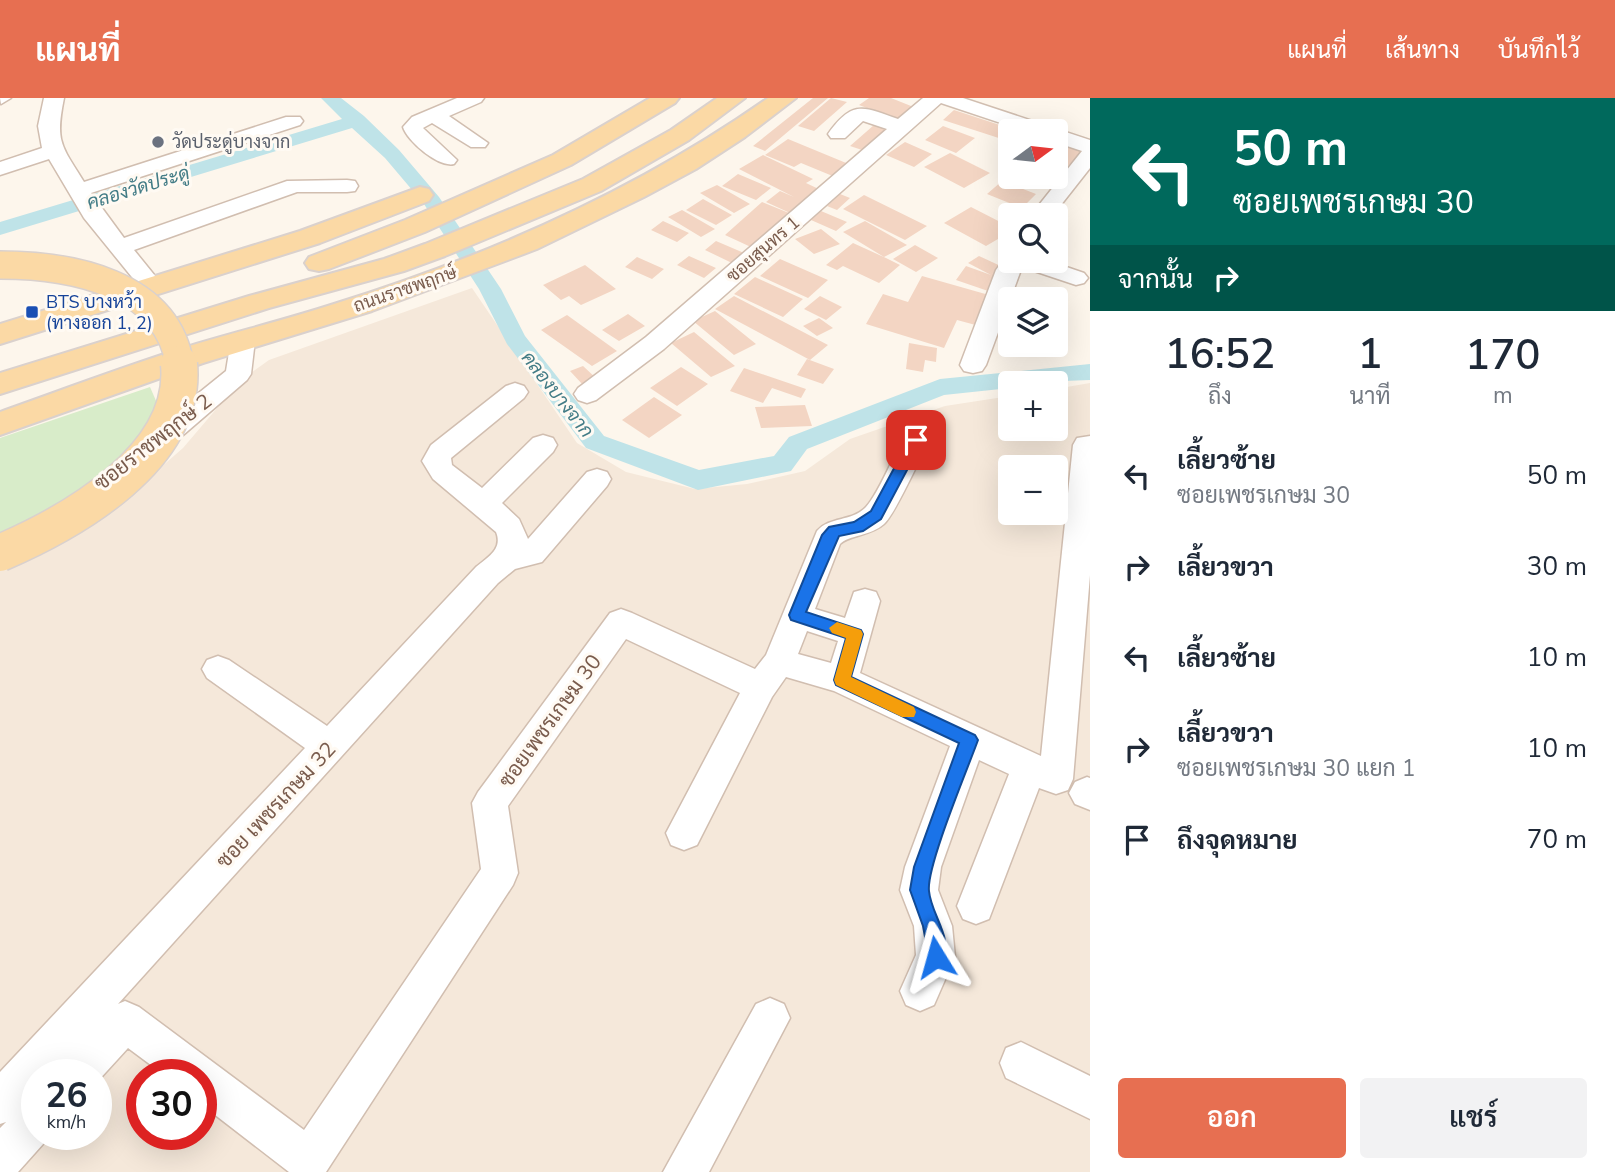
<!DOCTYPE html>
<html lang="th">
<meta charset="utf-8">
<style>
body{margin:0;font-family:"Nunito Sans",Sarabun,sans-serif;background:#f2f2f3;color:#1f2937;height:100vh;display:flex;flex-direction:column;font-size:26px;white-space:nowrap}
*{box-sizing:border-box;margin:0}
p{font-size:23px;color:#747a83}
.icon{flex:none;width:38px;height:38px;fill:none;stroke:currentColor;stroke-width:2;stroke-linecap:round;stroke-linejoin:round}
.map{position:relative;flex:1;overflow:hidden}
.sheet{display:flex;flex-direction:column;background:#fff;width:525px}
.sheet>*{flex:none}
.hud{background:#00695c;color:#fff;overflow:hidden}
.needle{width:46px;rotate:75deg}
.controls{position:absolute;left:998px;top:21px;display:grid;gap:14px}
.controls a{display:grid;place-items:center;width:70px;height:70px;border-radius:7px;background:#fff;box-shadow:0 7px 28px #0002;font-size:35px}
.speed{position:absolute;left:21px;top:961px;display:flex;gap:14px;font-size:35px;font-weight:700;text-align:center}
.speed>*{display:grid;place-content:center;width:91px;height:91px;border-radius:50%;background:#fff;box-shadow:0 7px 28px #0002;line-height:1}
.speed small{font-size:18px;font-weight:400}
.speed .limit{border:10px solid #d22;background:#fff;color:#111}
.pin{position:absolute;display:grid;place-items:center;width:60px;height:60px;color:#fff;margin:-30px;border-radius:14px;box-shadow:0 4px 10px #0006}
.me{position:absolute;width:77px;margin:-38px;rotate:352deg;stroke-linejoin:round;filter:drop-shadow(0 0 5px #0008)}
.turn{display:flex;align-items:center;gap:24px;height:147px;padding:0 28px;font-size:32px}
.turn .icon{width:91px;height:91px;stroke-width:2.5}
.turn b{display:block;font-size:49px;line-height:60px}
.then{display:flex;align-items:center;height:66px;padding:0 28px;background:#0003;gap:14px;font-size:26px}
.eta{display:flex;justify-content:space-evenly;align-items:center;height:119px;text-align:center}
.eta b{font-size:42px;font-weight:600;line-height:49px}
.button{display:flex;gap:14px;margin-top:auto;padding:14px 28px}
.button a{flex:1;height:80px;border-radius:7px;background:#e76f51;color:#fff;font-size:28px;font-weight:600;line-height:80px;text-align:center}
.button a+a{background:#f2f2f3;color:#1f2937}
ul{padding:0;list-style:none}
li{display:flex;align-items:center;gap:21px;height:91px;padding:0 28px}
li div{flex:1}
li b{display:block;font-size:26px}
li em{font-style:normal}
header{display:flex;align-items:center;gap:42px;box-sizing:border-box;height:98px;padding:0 35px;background:#e76f51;color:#fff}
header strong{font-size:33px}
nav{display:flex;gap:38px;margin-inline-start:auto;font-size:24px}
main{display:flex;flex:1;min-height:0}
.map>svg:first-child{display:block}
</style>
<header>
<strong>แผนที่</strong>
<nav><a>แผนที่</a><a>เส้นทาง</a><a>บันทึกไว้</a></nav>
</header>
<main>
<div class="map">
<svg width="1090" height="1074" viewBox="0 0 1090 1074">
<rect width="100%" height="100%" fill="#fdf6ec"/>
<path fill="#f5e8da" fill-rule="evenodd" d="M472,190L577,345L626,374L695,391L747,386L805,373L850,341L945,308L1010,298V331H1055V291L1090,285V1074H0V471L121,404L183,350L241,282L269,262ZM1010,369H1055V415H1010ZM37,976H96V1036H37ZM142,976H201V1036H142Z"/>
<path fill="#d8ecc9" d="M150,289L174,344L13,433L0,437V340Z"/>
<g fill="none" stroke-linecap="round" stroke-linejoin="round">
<path fill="#bfe3e8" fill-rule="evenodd" d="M321,0H341L364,18L399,52L439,99L501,191L525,238L604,338L699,372L774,358L789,339L940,281L1090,266V282L1010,285V290L944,297L807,351L791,373L698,392L586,350L507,246L479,191L424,106L385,60L352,30L0,137V124L342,21Z"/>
</g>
<path fill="#f3d5c3" d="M813,0H828L765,53L753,48Z
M831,0L847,4L814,33L798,28Z
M869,0H891L916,10L898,22L859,7Z
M954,12L1018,33H1010L1008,43L943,22Z
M874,27L889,32L865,53L850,48Z
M943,28L975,40L956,55L925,42Z
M1055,40L1085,51L1065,71L1055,67Z
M788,41L851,67L835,79L801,65L794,69L765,57Z
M905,44L932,56L914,69L886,57Z
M950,55L990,75L964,90L924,69Z
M763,57L813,81L806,85L825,94L804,104L790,115L766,104L780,93L794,99L739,71Z
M738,76L771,90L756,102L722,88Z
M1002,83L1036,96L1022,110L987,96Z
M717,87L750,106L734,115L700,95Z
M840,96L850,100L837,112L827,108Z
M864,97L927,128L905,142L843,111Z
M703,101L732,117L716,127L686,112Z
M762,104L789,115L753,150L725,137Z
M971,109L1010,129V134L986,148L944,125Z
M682,112L715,131L701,139L668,119Z
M821,113L847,124L836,133L811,122Z
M663,123L689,135L677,144L651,132Z
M865,123L907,147L884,159L843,134Z
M821,131L840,146L814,156L795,141Z
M716,143L744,155L732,165L705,152Z
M853,145L886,160L900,167L879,185L843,168L837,172L826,167Z
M915,147L938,160L916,174L893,161Z
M689,158L716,170L704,180L677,167Z
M979,158L1005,170L991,194L956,182L966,168L991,177L968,165Z
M637,159L664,171L652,181L625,169Z
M780,161L828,182L808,200L760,178Z
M585,167L616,191L581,207L569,198L561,202L543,187Z
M922,178L996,199L983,229L957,222L944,250L866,226L883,196L908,204Z
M755,179L803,201L783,219L734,196Z
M734,198L828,247L810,262L715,211Z
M820,198L842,209L826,222L804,211Z
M715,213L756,246L734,257L693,223Z
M628,216L645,228L619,243L602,232Z
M567,217L617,253L592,268L541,232Z
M819,220L833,230L817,238L803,228Z
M694,234L735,268L711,279L671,245Z
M909,245L937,250L936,264L925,262L923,274L906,271Z
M807,261L834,271L823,286L797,277Z
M583,268L597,281L583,287L570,273Z
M681,269L708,286L677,308L650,290Z
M744,270L806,291L801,300L772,290L763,305L730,293Z
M654,299L682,317L649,340L622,322Z
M805,307L812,328L761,330L755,309Z"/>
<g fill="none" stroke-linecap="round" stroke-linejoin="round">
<defs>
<path id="minor" d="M0,0H11L1,6Z
M44,0H64C55,44 61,47 84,84L286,19H300L303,23L300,27L91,95L124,140L287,83L347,82L355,83L358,88L355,93L347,94H297L134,152L164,189L160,194L152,196L144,194L84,120L49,61L0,77V64L42,50L38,28Z
M457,0H484L481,4L449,18L488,45L485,49H471L432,25L423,30L457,62L454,66C439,70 407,43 403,29L412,19Z
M923,0H963L1090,42V70L1053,117H1031L1082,53L1055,44V33H1025L941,5L664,251L596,302L587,305L578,302L574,296L578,290L646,239L887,31L863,23L845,40H831L828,36C853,1 863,9 898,21Z
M1010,157V163H1049L1084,175L1088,180L1084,185L1076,187L1022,169L986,267L982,273L973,275L964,273L960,267L996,172L1006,158Z
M243,234L252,236L255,242L251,276L247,282L168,350L158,352L148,350L144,343L148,336L226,273L231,242L234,236Z
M515,285L524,288L528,294L524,300L451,360L452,367L482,390L533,340L543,337L553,340L557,347L553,354L502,405L519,421L528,441L587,374L597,371L607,374L611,381L607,388L542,464L515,471L498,485L118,906L125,903L139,909L304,1032L481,771L472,705L478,694L610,515L621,511L632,515L755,571L766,557L817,433C830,418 852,424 866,409C879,395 895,354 906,335L916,333L926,335L930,342C920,359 896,415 884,426C871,438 849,437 840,446L815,511L845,520L854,494L865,491L876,494L880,503L860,575L1041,658L1073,347L1077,340L1090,338V477L1073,681L1068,692L1056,696L1039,690L989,821L976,826L963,821L957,808L1009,676L979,662L941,769L938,792L952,828L955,859L934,907L920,913L906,907L900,893L916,857L914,828L900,792L905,769L950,648L834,593L786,579L772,599L697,747L684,752L671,747L666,735L740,595L626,541L508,708L518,775L513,787L326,1074H289L201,1006V976H163L128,950L96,985V976H57L58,972L54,976H37V996L31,1002L37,1000V1036H52L18,1074H0V1030L6,1024L0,1026V974L305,650L207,580L202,571L207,562L218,558L229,562L327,628L476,469C488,459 503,451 496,434L433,381L422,363L431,347L506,288ZM807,533L838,543L831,565L798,556Z
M1087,679L1090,680V712L1075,706L1069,695L1075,684Z
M770,900L784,906L790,920L709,1074H663L756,906Z
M1021,944L1090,978V1021L1006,980L1000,965L1006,950Z"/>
<path id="major" d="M650,0H679L675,5L571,67L425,134L329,171L319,173L309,171L305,165L309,159L405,122L553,57Z
M717,0H745L689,42L601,93L445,158L404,173L269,210L0,296V275L249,198L384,161L425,146L583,81L671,32Z
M768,0H796L745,39L696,71L644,99L537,151L372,213L203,265L0,337V314C62,292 123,269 186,249C235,234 285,222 334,206C488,158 636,93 768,0Z
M420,89L429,91L433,97L429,103L320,145L0,246V226L300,133Z"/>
</defs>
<use href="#minor" stroke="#d1beb0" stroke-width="3"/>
<use href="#major" stroke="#dad1cd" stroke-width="4"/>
<use href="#minor" fill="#fff" fill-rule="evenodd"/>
<use href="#major" fill="#fbd9a5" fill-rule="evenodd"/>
<defs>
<path id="major-bridge-far1" d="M0,167C69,167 168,184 180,268"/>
<path id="major-bridge" d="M0,455C72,424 188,359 179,266"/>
</defs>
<use href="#major-bridge-far1" stroke="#dad1cd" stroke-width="30" stroke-linecap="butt"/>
<use href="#major-bridge" stroke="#dad1cd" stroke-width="39" stroke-linecap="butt"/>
<use href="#major-bridge-far1" stroke="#fbd9a5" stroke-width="27"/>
<use href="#major-bridge" stroke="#fbd9a5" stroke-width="36"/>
</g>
<path fill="#1a73e8" stroke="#114b97" stroke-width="2" d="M916,338L923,342L881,421L863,433L839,438L806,514L861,532L863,536L851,579L975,637L978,642C968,670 926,769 929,793C931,817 954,840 943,866L936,869L930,866L923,828L910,792L914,769L959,645L836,587L834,582L846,540L791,522L789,517L822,437L829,429L854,424L871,413L911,339Z"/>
<path fill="#f59e0b" d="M837,524L861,532L863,536L851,579L914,609L916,614L914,619H902L836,587L834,582L846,540L832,535L829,530Z"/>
<circle fill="#6b7280" stroke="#fffaf3" stroke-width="2.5" cx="158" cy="44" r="7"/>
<rect fill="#1a4fb4" stroke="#fffaf3" stroke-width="2.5" x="25" y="207" width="14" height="14" rx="3.5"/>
<g text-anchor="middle" stroke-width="6" stroke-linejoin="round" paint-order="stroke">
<g font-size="18" fill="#5b616d" stroke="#fffaf3" text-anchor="start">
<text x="172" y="50">วัดประดู่บางจาก</text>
</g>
<g font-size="18" fill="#7a5c4d" stroke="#fffaf3">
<text transform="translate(763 151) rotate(-41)" y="6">ซอยสุนทร 1</text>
<text transform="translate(405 191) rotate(-19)" y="6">ถนนราชพฤกษ์</text>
</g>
<g font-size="18" fill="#164399" stroke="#fffaf3" text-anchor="start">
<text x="46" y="210">BTS บางหว้า<tspan x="46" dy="21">(ทางออก 1, 2)</tspan></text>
</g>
<g font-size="19" font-style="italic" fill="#437c86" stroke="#fffaf3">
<text transform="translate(138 89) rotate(-17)" y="7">คลองวัดประดู่</text>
<text transform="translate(558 296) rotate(52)" y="7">คลองบางจาก</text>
</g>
<g font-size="21" fill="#7a5c4d" stroke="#fffaf3">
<text transform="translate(153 344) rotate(-38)" y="7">ซอยราชพฤกษ์ 2</text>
<text transform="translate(550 623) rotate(-54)" y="7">ซอยเพชรเกษม 30</text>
<text transform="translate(276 707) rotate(-47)" y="7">ซอย เพชรเกษม 32</text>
</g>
</g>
</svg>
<div class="controls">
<a><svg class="needle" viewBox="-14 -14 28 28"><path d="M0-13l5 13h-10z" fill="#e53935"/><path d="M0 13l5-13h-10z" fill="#747a83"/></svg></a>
<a><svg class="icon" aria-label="search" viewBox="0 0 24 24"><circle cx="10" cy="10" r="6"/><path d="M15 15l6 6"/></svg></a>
<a><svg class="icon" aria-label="layers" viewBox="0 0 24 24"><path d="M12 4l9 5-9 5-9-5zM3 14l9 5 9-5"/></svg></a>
<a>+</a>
<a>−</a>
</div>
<div class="speed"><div>26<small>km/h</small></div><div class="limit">30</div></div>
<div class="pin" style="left:916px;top:342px;background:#d93025"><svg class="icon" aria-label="arrive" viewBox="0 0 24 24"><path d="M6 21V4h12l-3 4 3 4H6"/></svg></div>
<svg class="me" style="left:936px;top:859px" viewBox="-20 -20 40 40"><path d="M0-17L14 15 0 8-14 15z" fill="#1a73e8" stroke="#fff" stroke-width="4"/></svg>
</div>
<section class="sheet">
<div class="hud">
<div class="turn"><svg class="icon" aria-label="left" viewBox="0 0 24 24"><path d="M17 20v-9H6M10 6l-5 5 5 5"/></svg><div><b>50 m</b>ซอยเพชรเกษม 30</div></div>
<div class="then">จากนั้น<svg class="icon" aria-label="right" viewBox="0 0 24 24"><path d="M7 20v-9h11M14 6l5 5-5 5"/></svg></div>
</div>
<div class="eta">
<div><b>16:52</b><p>ถึง</p></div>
<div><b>1</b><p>นาที</p></div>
<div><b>170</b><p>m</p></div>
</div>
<ul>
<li><svg class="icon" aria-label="left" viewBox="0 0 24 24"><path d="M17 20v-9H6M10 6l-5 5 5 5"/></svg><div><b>เลี้ยวซ้าย</b><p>ซอยเพชรเกษม 30</p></div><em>50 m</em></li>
<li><svg class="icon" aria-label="right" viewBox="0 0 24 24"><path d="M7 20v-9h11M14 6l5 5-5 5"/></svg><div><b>เลี้ยวขวา</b></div><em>30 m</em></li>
<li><svg class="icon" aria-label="left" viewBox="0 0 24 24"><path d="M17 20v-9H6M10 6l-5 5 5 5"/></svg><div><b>เลี้ยวซ้าย</b></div><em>10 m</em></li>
<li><svg class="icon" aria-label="right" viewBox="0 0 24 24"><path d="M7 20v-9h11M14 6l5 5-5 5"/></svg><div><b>เลี้ยวขวา</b><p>ซอยเพชรเกษม 30 แยก 1</p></div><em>10 m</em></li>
<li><svg class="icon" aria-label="arrive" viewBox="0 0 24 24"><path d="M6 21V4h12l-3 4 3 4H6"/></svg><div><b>ถึงจุดหมาย</b></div><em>70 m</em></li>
</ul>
<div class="button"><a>ออก</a><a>แชร์</a></div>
</section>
</main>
